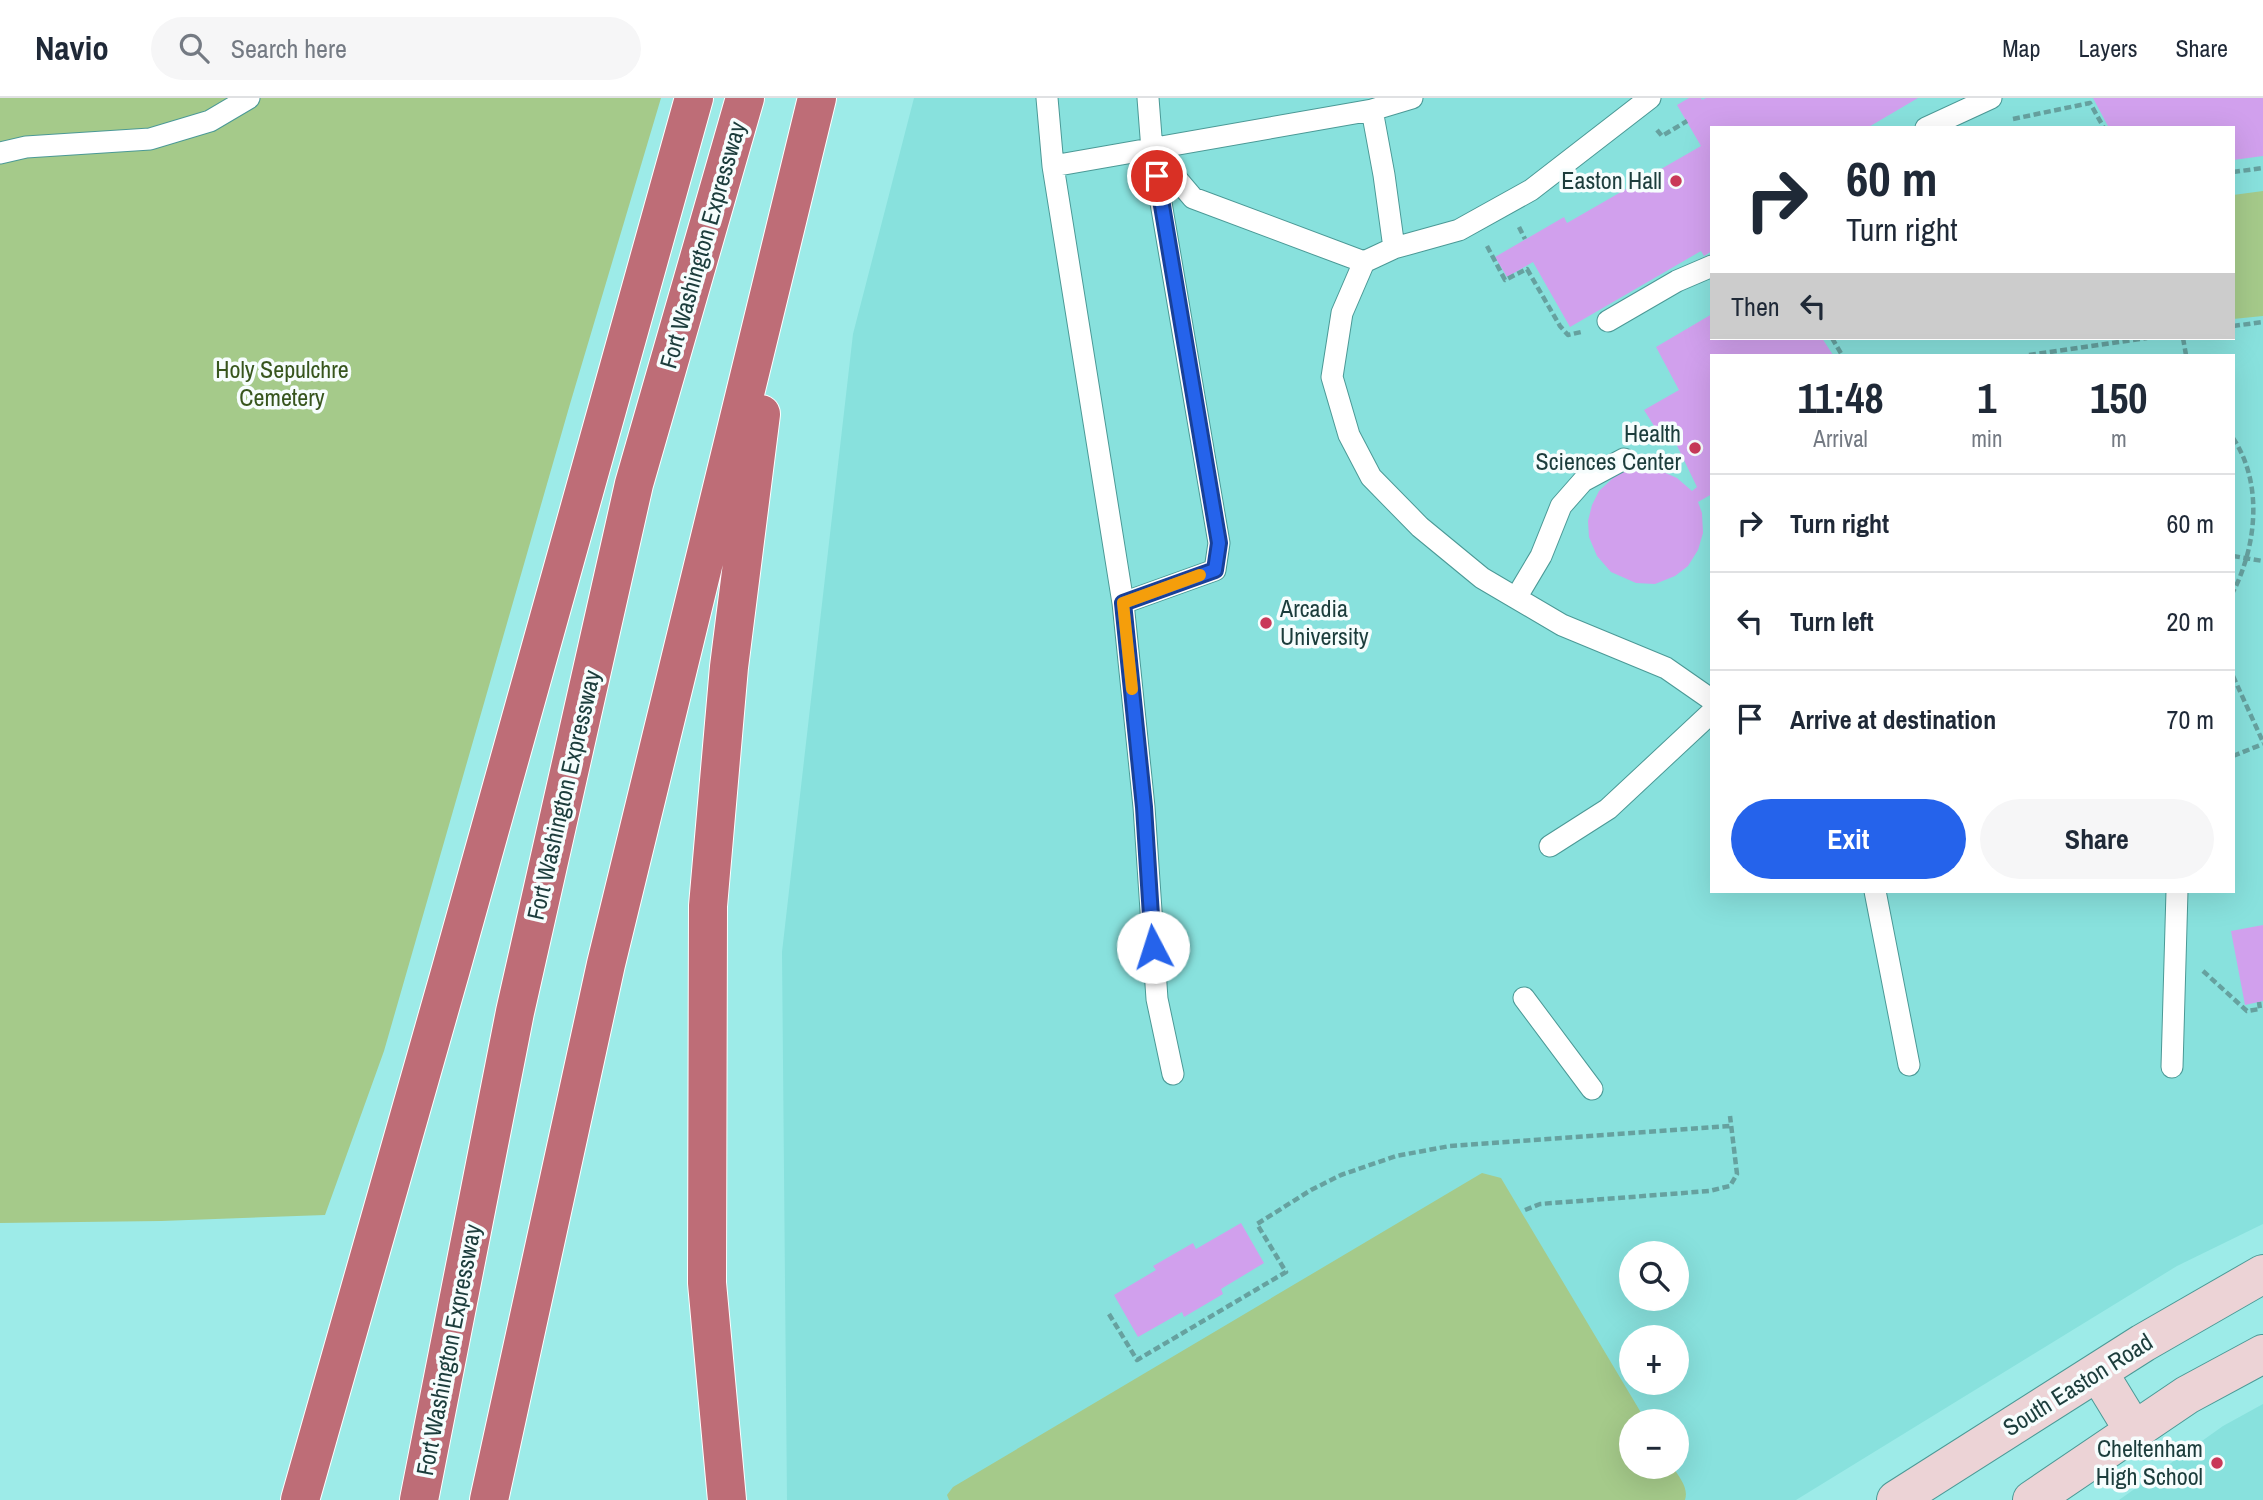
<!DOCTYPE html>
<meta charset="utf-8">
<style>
body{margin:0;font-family:"Archivo Narrow",sans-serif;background:#f6f6f7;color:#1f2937;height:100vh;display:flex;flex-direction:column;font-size:26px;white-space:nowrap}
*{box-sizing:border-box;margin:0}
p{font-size:23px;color:#747a83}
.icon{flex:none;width:38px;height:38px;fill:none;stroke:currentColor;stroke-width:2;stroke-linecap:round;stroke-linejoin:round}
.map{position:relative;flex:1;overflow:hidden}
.drawer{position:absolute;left:1710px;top:256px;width:525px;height:539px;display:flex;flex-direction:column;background:#fff;border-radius:0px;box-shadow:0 7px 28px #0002}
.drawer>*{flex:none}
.hud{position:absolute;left:1710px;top:28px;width:525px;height:214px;border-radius:0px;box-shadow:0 7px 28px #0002;background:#fff;color:#1f2937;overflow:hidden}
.tools{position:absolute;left:1619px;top:1143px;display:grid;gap:14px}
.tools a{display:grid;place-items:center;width:70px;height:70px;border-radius:50%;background:#fff;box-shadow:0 7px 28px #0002;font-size:35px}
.pin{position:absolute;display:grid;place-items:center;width:60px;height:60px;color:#fff;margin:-30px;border:4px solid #fff;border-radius:50%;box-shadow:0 2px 7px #0007}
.me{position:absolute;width:77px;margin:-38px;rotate:355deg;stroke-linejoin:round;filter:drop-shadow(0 0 5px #0008)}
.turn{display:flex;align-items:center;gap:24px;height:147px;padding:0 21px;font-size:32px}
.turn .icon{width:91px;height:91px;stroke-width:2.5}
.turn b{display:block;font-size:49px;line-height:60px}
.then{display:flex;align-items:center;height:66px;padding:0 21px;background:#0003;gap:14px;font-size:26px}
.eta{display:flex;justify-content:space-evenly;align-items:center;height:119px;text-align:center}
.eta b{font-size:42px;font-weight:800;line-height:49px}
.primary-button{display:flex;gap:14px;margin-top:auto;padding:14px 21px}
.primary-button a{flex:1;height:80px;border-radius:42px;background:#2563eb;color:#fff;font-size:28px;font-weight:800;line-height:80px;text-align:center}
.primary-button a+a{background:#f6f6f7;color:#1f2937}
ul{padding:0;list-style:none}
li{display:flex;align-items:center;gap:21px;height:98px;padding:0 21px;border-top:2px solid #e0e1e3}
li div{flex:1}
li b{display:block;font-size:26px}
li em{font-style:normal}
header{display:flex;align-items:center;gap:42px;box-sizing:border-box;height:98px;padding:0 35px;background:#fff;border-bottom:2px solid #e0e1e3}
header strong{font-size:33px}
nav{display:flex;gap:38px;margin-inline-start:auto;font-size:24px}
.search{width:490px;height:63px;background:#f6f6f7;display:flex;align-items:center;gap:18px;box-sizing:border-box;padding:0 24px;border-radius:38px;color:#747a83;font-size:26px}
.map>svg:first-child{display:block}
</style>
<header>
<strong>Navio</strong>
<div class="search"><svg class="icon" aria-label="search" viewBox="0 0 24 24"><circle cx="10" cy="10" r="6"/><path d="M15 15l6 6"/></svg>Search here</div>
<nav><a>Map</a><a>Layers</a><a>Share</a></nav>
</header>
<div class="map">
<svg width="2263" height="1402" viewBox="0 0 2263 1402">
<rect width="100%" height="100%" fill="#9debe8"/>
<path fill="#88e1dd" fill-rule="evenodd" d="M914,0H2263V1126L2177,1168L1796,1402H787L782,854L853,236ZM1712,30H2233V240H1712ZM1712,257H2233V793H1712ZM1631,1155H1676V1200H1631ZM1631,1239H1676V1284H1631ZM1631,1323H1676V1368H1631Z
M2263,1306V1402H2119L2223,1328Z"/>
<path fill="#a5ca8a" d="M0,0H661L570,306L384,953L325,1117L161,1123L0,1125Z
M2263,93V218L2233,221V97Z
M1482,1075L1501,1080L1646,1323H1631V1368L1673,1369C1679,1379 1689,1390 1685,1402H949L947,1397L953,1389Z"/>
<path fill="#d1a0ed" d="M1689,0H1701L1702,2L1706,0H1918L1867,30H1712V153L1704,158L1701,153L1570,229L1533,164L1507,179L1495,159L1564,119L1567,125L1701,48L1677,7Z
M2093,0H2263V58L2233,62V30H2109Z
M1712,216V240H1822L1833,257H1712V396L1698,404L1702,415L1703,435L1698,452L1688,468L1675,478L1655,486L1636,485L1611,474L1597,458L1589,439L1588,423L1592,407L1599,393L1613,380L1628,371L1647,370L1661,373L1677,380L1692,393L1697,389L1667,327L1656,331L1644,312L1679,292L1656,249Z
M2263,827V903L2245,907L2231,833Z
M1241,1125L1264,1165L1221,1191L1223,1196L1184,1219L1182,1214L1138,1239L1114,1197L1156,1172L1153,1168L1193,1145L1196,1151Z"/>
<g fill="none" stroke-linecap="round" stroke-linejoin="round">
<defs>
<path id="lane" d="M1047,0L1053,68L1372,12L1384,77L1394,150L1459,132L1531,92L1650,0
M1372,12L1412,0
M1926,30L1991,0
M1153,53L1193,100L1364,164L1394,150
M0,55L26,49L150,41L210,23L249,0
M1053,68L1123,505L1215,472L1219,445L1152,52L1148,0
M1364,164L1342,215L1332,279L1349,337L1371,379L1420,429L1482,480L1562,527L1666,570L1712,602
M1608,223L1677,183L1712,168
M1516,500L1541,458L1561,408L1583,383L1624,361
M1123,505L1144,709L1157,901L1173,976
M1550,748L1608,711L1712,614
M1875,793L1909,967
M1524,900L1592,991
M2172,969L2177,793"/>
<path id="secondary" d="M2098,1274L2134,1333
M1896,1402L2143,1245L2263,1176
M2032,1402L2187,1297L2263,1256"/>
<path id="highway" d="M300,1402L451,871L694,0
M419,1402L515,914L634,386L745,0
M489,1402L606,866L817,0
M727,1402L707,1185L708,808L729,569L761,316"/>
</defs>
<use href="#lane" stroke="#4b9996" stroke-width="23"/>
<use href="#secondary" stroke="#4b9996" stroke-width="40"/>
<use href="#highway" stroke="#fff" stroke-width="40"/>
<path stroke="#66a19f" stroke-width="4.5" stroke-dasharray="7 3.5" stroke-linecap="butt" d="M2013,21L2090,5L2104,30
M1657,32L1662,38L1687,23
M2233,74L2263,70
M1519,129L1525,141
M1487,148L1505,182L1527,171L1560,228L1568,237L1581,234
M2233,228L2263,224
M1832,240L1842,257
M2183,240L2186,257
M2029,257L2147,240
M2233,340C2263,385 2257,447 2233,494
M2233,458L2263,463
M2233,578L2263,644
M2233,658L2263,646
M2203,873L2247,913L2260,911L2259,904
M1525,1112L1540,1106L1709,1093L1730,1088L1737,1076L1730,1018
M1109,1216L1137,1262L1286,1174L1257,1126L1311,1092L1341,1077L1396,1058L1450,1048L1731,1028"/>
<use href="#lane" stroke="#fff" stroke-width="21"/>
<use href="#secondary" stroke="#ecd3d6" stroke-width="38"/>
<use href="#highway" stroke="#be6d77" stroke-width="38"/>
</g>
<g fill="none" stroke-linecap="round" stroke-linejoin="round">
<defs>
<path id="route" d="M1153,849L1144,709L1123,505L1215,472L1219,445L1157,78"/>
</defs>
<use href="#route" stroke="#184099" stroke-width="18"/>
<use href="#route" stroke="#2563eb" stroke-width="12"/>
<path stroke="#f59e0b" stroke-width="12" d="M1132,591L1123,505L1200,477"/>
</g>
<g fill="#c93959" stroke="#f6fdfd" stroke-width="2.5">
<circle cx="1676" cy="83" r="7"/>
<circle cx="1695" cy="350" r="7"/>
<circle cx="1266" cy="525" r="7"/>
<circle cx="2217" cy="1365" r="7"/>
</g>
<g text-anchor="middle" stroke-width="7" stroke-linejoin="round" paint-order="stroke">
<g font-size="24" fill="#1c3d3c" stroke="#f6fdfd" text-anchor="end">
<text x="1662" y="91">Easton Hall</text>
<text x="1681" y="344">Health<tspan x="1681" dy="28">Sciences Center</tspan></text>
<text x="1280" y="519" text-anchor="start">Arcadia<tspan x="1280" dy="28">University</tspan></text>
<text x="2203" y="1359">Cheltenham<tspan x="2203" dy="28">High School</tspan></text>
</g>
<g font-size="24" fill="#1c3d3c" stroke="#f6fdfd">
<text transform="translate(703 147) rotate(-74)" y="8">Fort Washington Expressway</text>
<text transform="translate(564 697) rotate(-77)" y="8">Fort Washington Expressway</text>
<text transform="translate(449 1252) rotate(-79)" y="8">Fort Washington Expressway</text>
<text transform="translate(2078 1287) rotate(-32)" y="8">South Easton Road</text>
</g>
<g font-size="24" fill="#37551d" stroke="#f6fdfd">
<text x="282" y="280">Holy Sepulchre<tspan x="282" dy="28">Cemetery</tspan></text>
</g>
</g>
</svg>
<div class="tools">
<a><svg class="icon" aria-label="search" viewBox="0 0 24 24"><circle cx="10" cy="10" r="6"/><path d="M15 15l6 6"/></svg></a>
<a>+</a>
<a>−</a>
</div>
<div class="pin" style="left:1157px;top:78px;background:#d93025"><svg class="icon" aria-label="arrive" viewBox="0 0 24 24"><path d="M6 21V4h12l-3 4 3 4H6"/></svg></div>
<svg class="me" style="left:1153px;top:849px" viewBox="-20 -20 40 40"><circle r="19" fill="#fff"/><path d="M0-13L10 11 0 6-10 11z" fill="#2563eb"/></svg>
<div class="hud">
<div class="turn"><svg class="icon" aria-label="right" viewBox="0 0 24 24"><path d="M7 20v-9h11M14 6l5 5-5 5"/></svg><div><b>60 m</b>Turn right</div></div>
<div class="then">Then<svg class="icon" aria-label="left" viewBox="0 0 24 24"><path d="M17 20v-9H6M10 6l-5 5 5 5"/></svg></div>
</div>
<section class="drawer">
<div class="eta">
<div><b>11:48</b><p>Arrival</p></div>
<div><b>1</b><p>min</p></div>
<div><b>150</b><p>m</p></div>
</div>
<ul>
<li><svg class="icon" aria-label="right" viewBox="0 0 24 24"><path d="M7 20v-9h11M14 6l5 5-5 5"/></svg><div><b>Turn right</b></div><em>60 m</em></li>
<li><svg class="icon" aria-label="left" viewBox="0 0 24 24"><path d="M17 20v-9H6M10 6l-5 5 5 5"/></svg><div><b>Turn left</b></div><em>20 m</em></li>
<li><svg class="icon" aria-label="arrive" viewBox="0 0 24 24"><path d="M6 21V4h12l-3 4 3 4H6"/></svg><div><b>Arrive at destination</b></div><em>70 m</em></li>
</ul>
<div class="primary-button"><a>Exit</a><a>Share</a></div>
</section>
</div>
